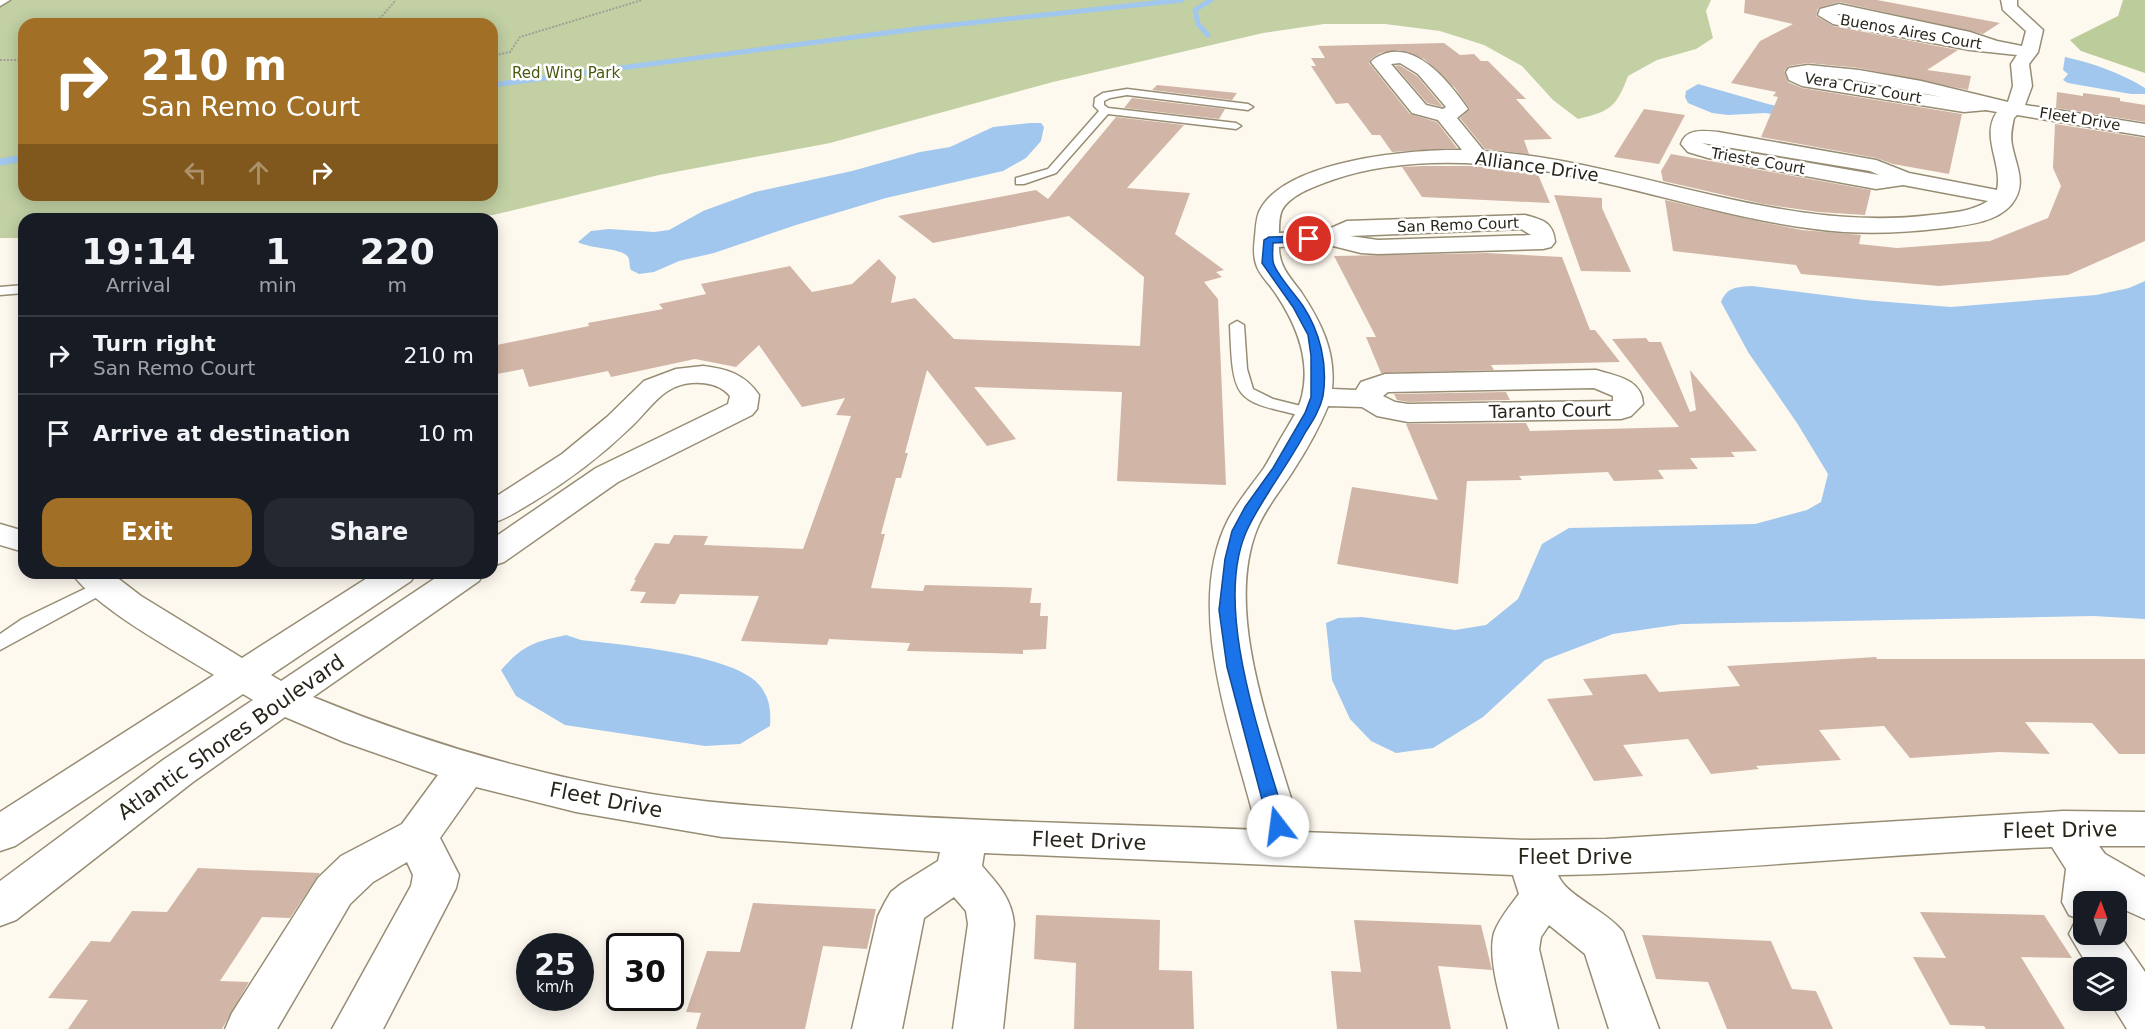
<!DOCTYPE html>
<style>
body{margin:0;font-family:"DejaVu Sans",sans-serif;background:#242831;color:#f1f3f6;height:100vh;display:flex;flex-direction:column;font-size:22px;white-space:nowrap}
*{box-sizing:border-box;margin:0}
p{font-size:20px;color:#9ea1a6}
.icon{flex:none;width:33px;height:33px;fill:none;stroke:currentColor;stroke-width:2;stroke-linecap:round;stroke-linejoin:round}
.map{position:relative;flex:1;overflow:hidden}
.side{position:absolute;left:18px;top:213px;width:480px;height:366px;display:flex;flex-direction:column;background:#171b24;border-radius:18px;box-shadow:0 3px 15px #0003}
.side>*{flex:none}
.guide{position:absolute;left:18px;top:18px;width:480px;height:183px;border-radius:18px;box-shadow:0 3px 15px #0003;background:#a16f25;color:#fff;overflow:hidden}
.needle{width:39px;rotate:1deg}
.controls{position:absolute;left:2073px;top:891px;display:grid;gap:12px}
.controls a{display:grid;place-items:center;width:54px;height:54px;border-radius:12px;background:#171b24;box-shadow:0 3px 15px #0003;font-size:30px}
.speed{position:absolute;left:516px;top:933px;display:flex;gap:12px;font-size:30px;font-weight:700;text-align:center}
.speed>*{display:grid;place-content:center;width:78px;height:78px;border-radius:50%;background:#171b24;box-shadow:0 3px 15px #0003;line-height:1}
.speed small{font-size:15px;font-weight:400}
.speed .limit{border:3px solid #111;border-radius:9px;background:#fff;color:#111}
.pin{position:absolute;display:grid;place-items:center;width:51px;height:51px;color:#fff;margin:-26px;border:3px solid #fff;border-radius:50%;box-shadow:0 2px 6px #0007}
.me{position:absolute;width:66px;margin:-33px;rotate:345deg;stroke-linejoin:round;filter:drop-shadow(0 0 4px #0008)}
.turn{display:flex;align-items:center;gap:21px;height:126px;padding:0 24px;font-size:27px}
.turn .icon{width:78px;height:78px;stroke-width:2.5}
.turn b{display:block;font-size:42px;line-height:51px}
.lanes{display:flex;align-items:center;height:57px;padding:0 24px;background:#0003;justify-content:center;gap:30px;direction:ltr}
.lanes .off{opacity:.35}
.eta{display:flex;justify-content:space-evenly;align-items:center;height:102px;text-align:center}
.eta b{font-size:36px;font-weight:700;line-height:42px}
.action{display:flex;gap:12px;margin-top:auto;padding:12px 24px}
.action a{flex:1;height:69px;border-radius:18px;background:#a16f25;color:#fff;font-size:24px;font-weight:700;line-height:69px;text-align:center}
.action a+a{background:#242831;color:#f1f3f6}
ul{padding:0;list-style:none}
li{display:flex;align-items:center;gap:18px;height:78px;padding:0 24px;border-top:2px solid #363941}
li div{flex:1}
li b{display:block;font-size:22px}
li em{font-style:normal}
.map>svg:first-child{display:block}
</style>
<div class="map">
<svg width="2145" height="1029" viewBox="0 0 2145 1029">
<rect width="100%" height="100%" fill="#fef9ef"/>
<path fill="#c2d0a4" fill-rule="evenodd" d="M0,0H1711L1706,11L1713,38L1696,49L1657,60L1628,76C1616,108 1610,111 1578,119L1553,100L1522,66L1484,45L1440,31L1385,24H1324L1263,33L1053,82L830,143L659,175L493,215L463,219H24V238H0ZM24,24H492V195H24Z"/>
<path fill="#bccc9a" d="M2123,0H2145V73L2081,51L2070,40L2118,16Z"/>
<path fill="#a1c7ee" d="M2065,57C2093,63 2121,73 2145,88V94H2131L2068,83L2063,80L2068,74L2063,70Z
M1698,84L1768,104L1922,138L1765,113L1728,115L1712,113L1688,103L1685,97L1686,91Z
M1030,123H1041L1044,127L1041,141L1026,158L1003,171L886,198L796,225L714,253L679,261L654,272L639,274L631,270C629,266 630,260 628,257C623,248 590,249 578,242L591,231L609,229L654,232L669,230L703,211L755,192L852,171L920,152L950,147L993,127Z
M2145,281V619L2093,616L1682,624L1613,634L1545,660L1483,717L1433,748L1396,753L1371,741L1350,719L1332,680L1326,623L1338,618L1362,617L1455,630L1486,625L1518,599L1542,544L1569,528L1755,524L1807,510L1821,502L1828,474L1797,423L1748,352L1721,302C1727,287 1737,287 1752,286L1864,300L1951,307L2096,295L2129,288Z
M566,635L581,640C621,645 738,654 761,687C770,699 771,711 770,726L740,744L705,746L565,725L516,696L501,670C523,645 534,642 566,635Z"/>
<g fill="none" stroke-linecap="round" stroke-linejoin="round">
<path stroke="#a1c7ee" stroke-width="5" d="M1208,35L1198,24L1195,10L1211,0
M492,85L923,28L1182,0"/>
<path stroke="#a1c7ee" stroke-width="7" d="M0,162L24,158"/>
</g>
<path fill="#d1b6a7" d="M1745,0H1877L2000,23L1983,34L1839,2L1818,8L1816,16L1833,26L1958,50L1927,70L1971,76L1968,90L1859,68L1808,63L1789,66L1784,71L1788,82L1802,88L1962,114L1949,174L1893,164L1876,158L1761,137L1778,97L1773,96L1776,92L1731,83L1760,41L1793,24L1744,13Z
M1444,43L1460,55L1474,54L1481,61H1488L1526,99H1516L1552,139L1524,140L1529,154L1485,149L1460,118L1470,109L1455,88L1424,59L1399,50L1380,53L1371,59L1369,63L1410,114L1437,122L1457,148L1392,152L1380,135H1372L1348,103L1336,104L1311,66H1316L1311,58H1325L1318,46Z
M1399,65L1417,76L1443,107L1427,103L1395,66Z
M1157,85L1237,93L1232,100L1152,90Z
M2057,92L2083,96V93L2120,98V101L2145,105V122L2056,108Z
M1132,98L1225,109L1219,119L1124,108Z
M1644,109L1685,115L1659,164L1614,157Z
M1116,117L1184,125L1127,188L1190,193L1175,234L1224,270L1216,272L1222,277L1204,282L1218,299L1226,485L1117,481L1122,392L974,387L1016,439L987,446L927,370L905,453H908L901,478H896L881,534H885L871,588L923,591L925,585L1032,588L1030,603H1041L1040,616H1048L1046,649L1023,650V654L907,651L910,643L829,639L827,645L741,641L759,596L680,594L675,604L640,603L646,592L630,591L636,580H634L655,543L669,544L674,535L708,536L704,545L803,549L851,416L836,415L845,398L802,407L759,345L736,367L695,359L611,377L608,371L529,387L523,369L492,375V346L589,326L588,323L663,309L659,304L706,294L701,284L790,266L812,292L852,284L879,259L896,277L891,303L915,298L954,339L1140,346L1144,277L1069,216L933,243L898,216L1036,190L1048,199Z
M2055,124L2145,138V241L2068,275L1939,286L1801,274L1796,265L1673,251L1665,200L1761,222L1802,230L1861,235L1859,244L1897,248L1990,241L2048,218L2061,186L2053,168Z
M1671,154L1871,190L1865,215L1818,212L1763,204L1663,181L1661,171Z
M1423,166H1470L1537,172L1550,203L1422,197L1402,167Z
M1554,195L1602,198V208L1631,272L1581,271Z
M1487,253L1562,257L1590,330H1595L1620,362L1491,365L1494,370L1381,373L1366,337H1376L1334,256Z
M1646,338L1649,342H1661L1690,412L1696,410L1690,370L1757,451L1731,452L1735,457L1690,458L1698,469L1658,470L1664,479L1614,481L1608,472L1519,476L1522,480L1467,481L1458,584L1337,564L1352,487L1438,500L1406,424L1526,423L1530,431L1679,427L1612,339Z
M1506,392L1510,400L1408,402L1397,400L1394,394Z
M1876,657L1877,659H2145V754H2119L2092,723L2025,722L2050,754L1999,752L1910,758L1884,726L1819,730L1841,760L1756,766L1759,769L1711,774L1688,739L1623,745L1643,776L1594,781L1547,699L1593,695L1583,679L1646,674L1659,692L1740,686L1727,666Z
M198,868L320,873L290,918L262,917L220,981L249,982L222,1029H68L88,1000L48,998L91,941L110,942L132,911L167,912Z
M753,903L876,909L867,949L823,946L805,1029H696L701,1013L686,1012L707,951L740,952Z
M1920,912L2044,915L2072,958L2021,957L2065,1029H1986L1984,1026L1950,1025L1913,957L1946,958Z
M1036,915L1160,920L1159,970L1192,971L1194,1029H1074L1076,963L1034,959Z
M1354,920L1481,925L1492,970L1438,966L1451,1029H1337L1331,971L1361,972Z
M1642,935L1771,941L1792,989L1816,991L1833,1029H1727L1708,982L1656,979Z"/>
<g fill="none" stroke-linecap="round" stroke-linejoin="round">
<defs>
<path id="service" d="M1127,89L1248,104L1253,107L1248,110L1127,95L1110,98L1104,101V105L1108,108L1236,123L1241,126L1236,129L1108,114L1056,173L1024,184H1016V178L1048,169L1099,111L1094,106L1095,98L1103,93Z
M24,285V293L0,295V287Z
M1237,321L1244,325L1247,369L1253,389L1273,399L1317,410L1319,413L1317,416L1311,418C1235,400 1233,405 1230,325Z
M105,579L112,581L115,585L112,589L0,650V634L22,619Z"/>
<path id="minor" d="M0,0H10L0,6Z
M2001,0H2017V6L2043,30L2038,52L2029,64L2032,86L2025,105L2145,124V136L2017,115L2014,118C2012,127 2010,136 2012,145C2016,167 2028,184 2011,205C1995,223 1966,225 1944,228C1911,232 1878,234 1844,232C1732,224 1627,180 1516,167C1455,160 1390,160 1332,180C1316,186 1291,194 1282,210C1279,216 1279,226 1279,233L1324,231L1347,221L1525,215C1543,220 1553,222 1555,242L1551,247L1543,249L1378,254L1361,253L1329,245L1279,247C1279,267 1290,277 1301,292C1321,322 1336,352 1332,389L1356,390L1361,382L1385,374L1596,370C1616,376 1642,379 1643,404L1631,416L1621,419L1408,422L1377,416L1362,407L1328,406C1319,428 1306,451 1293,471C1281,490 1266,507 1257,529C1222,617 1277,744 1301,832L1529,840L1606,839L2063,811L2145,812V846H2099L2105,854L2145,877V919L2116,906V902H2084V934H2116V930L2145,972V1029H2127L2109,1000H2116V968H2089L2069,934L2076,920L2079,919L2069,915L2062,902L2066,869L2052,847C1887,853 1723,872 1558,875C1566,896 1606,910 1623,932L1659,1029H1609L1585,954L1549,925L1541,937L1539,949L1558,1029H1508C1502,1003 1487,959 1494,933C1499,919 1510,906 1519,894L1513,875L984,853L982,866C998,884 1012,899 1014,924L1003,1029H953L968,924L966,911L954,897L924,918L902,1029H852L878,916L885,902L891,892L901,884L938,861L940,852L722,837L576,812L476,787L440,838L459,875L456,888L383,1029H332L411,886L413,875L407,862L373,882L350,904L277,1029H225L232,1013L318,878L341,856L402,824L438,775L344,742L285,717L193,782L16,920L0,926V881L163,760L253,700L243,694L15,846L0,851V812L214,675C177,652 94,607 72,573H111L141,596L242,658L375,573H416L411,581L271,675L281,681L443,573H484L479,581L313,697C422,742 534,775 651,794C713,804 775,807 838,812C977,822 1118,824 1257,830C1235,739 1182,610 1228,520C1238,501 1252,485 1264,468C1271,457 1277,444 1284,433C1291,421 1299,409 1302,396C1311,359 1296,324 1276,294C1270,284 1259,275 1256,264C1253,255 1254,245 1255,237C1256,228 1256,217 1260,210C1286,160 1412,149 1462,150L1438,120L1412,113L1374,66L1371,62C1375,57 1381,55 1387,53C1420,44 1452,86 1468,109L1457,118L1484,151C1635,161 1778,234 1931,215C1950,213 1971,212 1988,201L1903,185L1876,189L1708,158L1688,152L1681,144C1686,128 1704,131 1718,132L1876,160L1909,173L1997,190C2003,164 1980,136 1997,112L1986,110L1964,112L1802,86L1789,80L1786,72L1789,68L1808,65L1859,70L1921,81L2008,102L2013,86L2011,64L2017,55L1970,50L1833,24L1818,15L1820,9L1839,4L1970,32L1997,41L2022,46L2026,31L2003,10ZM1837,14H1839L1889,25L1838,15ZM1400,63L1418,74L1446,107L1443,109L1426,105L1391,64ZM1814,76L1859,81L1942,97ZM1702,143L1870,171L1879,175L1711,146ZM1521,229L1531,235L1378,240L1350,236ZM1594,388L1613,396V401L1408,404L1395,402L1383,396L1388,392Z
M703,366C727,369 745,374 759,395L757,409L752,415L618,482L504,562L492,566V539L596,468L728,404L730,396C718,381 692,380 675,387C657,395 645,414 631,427C601,456 568,481 533,502C519,510 507,519 492,523V499L562,454L607,417L644,381L676,369Z
M0,524L24,531V552L0,545Z"/>
</defs>
<use href="#service" stroke="#978d74" stroke-width="3"/>
<use href="#minor" stroke="#978d74" stroke-width="3"/>
<path stroke="#a5a096" stroke-width="2" stroke-dasharray="2 1.5" stroke-linecap="butt" d="M375,24L396,0
M492,56L510,52L520,37L642,0
M0,60H24"/>
<use href="#service" fill="#fff" fill-rule="evenodd"/>
<use href="#minor" fill="#fff" fill-rule="evenodd"/>
</g>
<path fill="#1a73e8" stroke="#114b97" stroke-width="1.5" d="M1309,236L1312,237V241L1273,243C1273,248 1272,255 1273,261C1274,272 1296,295 1303,306C1320,332 1328,364 1323,396C1320,410 1312,422 1305,433C1288,465 1265,494 1249,526C1209,604 1265,747 1287,826L1285,831L1278,833L1272,831L1269,826L1227,667L1219,610L1225,559L1232,531L1245,507L1273,468L1305,413L1311,397V356L1308,335L1293,307L1262,263L1264,240L1269,237Z"/>
<g text-anchor="middle" stroke-width="5" stroke-linejoin="round" paint-order="stroke">
<g font-size="15" fill="#29251b" stroke="#fff">
<text transform="translate(1911 32) rotate(10)" y="5">Buenos Aires Court</text>
<text transform="translate(1863 88) rotate(10)" y="5">Vera Cruz Court</text>
<text transform="translate(2080 119) rotate(9)" y="5">Fleet Drive</text>
<text transform="translate(1758 161) rotate(10)" y="5">Trieste Court</text>
<text transform="translate(1458 225) rotate(-2)" y="5">San Remo Court</text>
</g>
<g font-size="15" fill="#49590d" stroke="#fff">
<text x="566" y="78">Red Wing Park</text>
</g>
<g font-size="18" fill="#29251b" stroke="#fff">
<text transform="translate(1537 167) rotate(8)" y="6">Alliance Drive</text>
<text transform="translate(1550 411) rotate(-1)" y="6">Taranto Court</text>
</g>
<g font-size="21" fill="#29251b" stroke="#fff">
<text transform="translate(231 737) rotate(-35)" y="7">Atlantic Shores Boulevard</text>
<text transform="translate(606 800) rotate(11)" y="7">Fleet Drive</text>
<text transform="translate(2060 830) rotate(-1)" y="7">Fleet Drive</text>
<text transform="translate(1089 841) rotate(2)" y="7">Fleet Drive</text>
<text x="1575" y="864">Fleet Drive</text>
</g>
</g>
</svg>
<div class="controls">
<a><svg class="needle" viewBox="-14 -14 28 28"><path d="M0-13l5 13h-10z" fill="#e53935"/><path d="M0 13l5-13h-10z" fill="#9ea1a6"/></svg></a>
<a><svg class="icon" aria-label="layers" viewBox="0 0 24 24"><path d="M12 4l9 5-9 5-9-5zM3 14l9 5 9-5"/></svg></a>
</div>
<div class="speed"><div>25<small>km/h</small></div><div class="limit">30</div></div>
<div class="pin" style="left:1309px;top:239px;background:#d93025"><svg class="icon" aria-label="arrive" viewBox="0 0 24 24"><path d="M6 21V4h12l-3 4 3 4H6"/></svg></div>
<svg class="me" style="left:1278px;top:826px" viewBox="-20 -20 40 40"><circle r="19" fill="#fff"/><path d="M0-13L10 11 0 6-10 11z" fill="#1a73e8"/></svg>
<div class="guide">
<div class="turn"><svg class="icon" aria-label="right" viewBox="0 0 24 24"><path d="M7 20v-9h11M14 6l5 5-5 5"/></svg><div><b>210 m</b>San Remo Court</div></div>
<div class="lanes"><svg class="icon off" aria-label="left" viewBox="0 0 24 24"><path d="M17 20v-9H6M10 6l-5 5 5 5"/></svg><svg class="icon off" aria-label="ahead" viewBox="0 0 24 24"><path d="M12 20V5M6 11l6-6 6 6"/></svg><svg class="icon" aria-label="right" viewBox="0 0 24 24"><path d="M7 20v-9h11M14 6l5 5-5 5"/></svg></div>
</div>
<section class="side">
<div class="eta">
<div><b>19:14</b><p>Arrival</p></div>
<div><b>1</b><p>min</p></div>
<div><b>220</b><p>m</p></div>
</div>
<ul>
<li><svg class="icon" aria-label="right" viewBox="0 0 24 24"><path d="M7 20v-9h11M14 6l5 5-5 5"/></svg><div><b>Turn right</b><p>San Remo Court</p></div><em>210 m</em></li>
<li><svg class="icon" aria-label="arrive" viewBox="0 0 24 24"><path d="M6 21V4h12l-3 4 3 4H6"/></svg><div><b>Arrive at destination</b></div><em>10 m</em></li>
</ul>
<div class="action"><a>Exit</a><a>Share</a></div>
</section>
</div>
